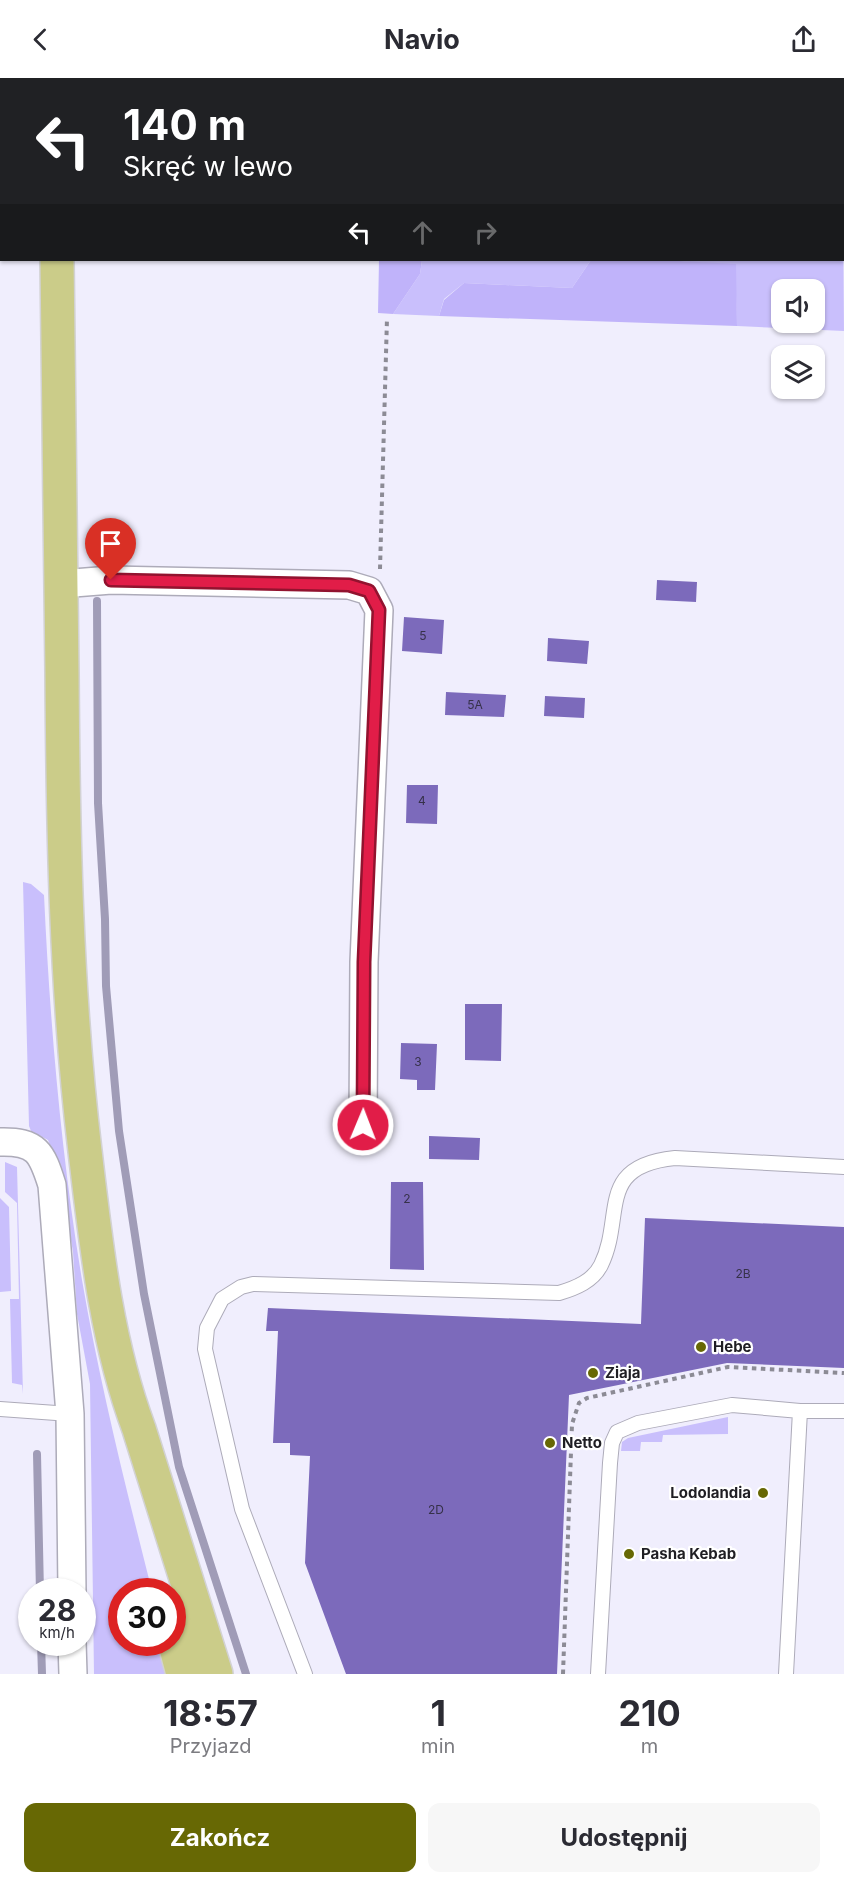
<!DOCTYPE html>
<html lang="pl">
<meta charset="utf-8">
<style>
body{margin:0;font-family:Inter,sans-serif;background:#f7f7f7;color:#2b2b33;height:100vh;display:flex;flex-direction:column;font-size:22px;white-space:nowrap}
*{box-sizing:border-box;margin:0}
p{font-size:20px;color:#7c7c81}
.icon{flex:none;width:33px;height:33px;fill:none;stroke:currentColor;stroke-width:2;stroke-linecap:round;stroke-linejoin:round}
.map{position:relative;height:1596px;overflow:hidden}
.details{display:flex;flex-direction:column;background:#fff;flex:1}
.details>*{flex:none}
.top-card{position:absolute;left:0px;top:0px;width:844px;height:183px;box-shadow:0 2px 4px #0004;background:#202124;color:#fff;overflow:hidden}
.tools{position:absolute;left:771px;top:201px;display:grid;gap:12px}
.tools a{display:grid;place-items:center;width:54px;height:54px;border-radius:12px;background:#fff;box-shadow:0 2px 4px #0004;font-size:30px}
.speed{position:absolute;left:18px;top:1500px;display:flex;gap:12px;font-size:30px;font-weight:700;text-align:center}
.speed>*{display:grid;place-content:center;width:78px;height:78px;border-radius:50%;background:#fff;box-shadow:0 2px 4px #0004;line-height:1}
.speed small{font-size:15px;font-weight:400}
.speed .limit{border:9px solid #d22;background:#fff;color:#111}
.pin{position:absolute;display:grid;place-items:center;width:51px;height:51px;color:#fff;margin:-62px -26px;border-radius:50% 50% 50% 0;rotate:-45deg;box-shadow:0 0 6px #0007}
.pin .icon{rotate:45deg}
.me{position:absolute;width:66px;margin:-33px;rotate:1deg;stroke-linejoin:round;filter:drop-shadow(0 0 4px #0008)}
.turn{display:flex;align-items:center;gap:21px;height:126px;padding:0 24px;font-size:27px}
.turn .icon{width:78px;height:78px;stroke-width:2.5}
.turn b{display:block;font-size:42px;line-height:51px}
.lanes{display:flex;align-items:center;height:57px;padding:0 24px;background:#0003;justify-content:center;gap:30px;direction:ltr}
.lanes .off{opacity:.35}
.eta{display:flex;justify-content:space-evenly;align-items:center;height:102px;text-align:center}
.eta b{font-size:36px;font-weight:700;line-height:42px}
.cta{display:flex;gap:12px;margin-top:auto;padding:12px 24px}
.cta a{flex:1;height:69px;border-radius:12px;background:#676804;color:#fff;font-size:24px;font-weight:700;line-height:69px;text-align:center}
.cta a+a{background:#f7f7f7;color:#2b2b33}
header{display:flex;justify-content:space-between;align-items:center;height:78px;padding:0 24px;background:#fff;font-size:27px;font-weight:700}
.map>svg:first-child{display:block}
</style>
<header><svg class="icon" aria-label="back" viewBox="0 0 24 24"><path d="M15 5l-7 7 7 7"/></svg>Navio<svg class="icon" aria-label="share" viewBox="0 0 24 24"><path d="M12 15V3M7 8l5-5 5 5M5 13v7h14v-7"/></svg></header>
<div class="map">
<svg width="844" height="1596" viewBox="0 0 844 1596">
<rect width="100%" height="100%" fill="#f0eefd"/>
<path fill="#c9bffc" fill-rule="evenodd" d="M843,122L844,253L737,248L735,187L661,182H843ZM782,212H814V244H782Z
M422,182H591L572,210L464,205L444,221L439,238L393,236L420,196Z
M23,804L31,806L44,817C50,946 61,1075 82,1202C100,1307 126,1410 152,1513L122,1514V1564L165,1565L173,1596H94L90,1306L77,1236L73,1174L59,1091L48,1062L31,1053L29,1048Z
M5,1084L17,1089L23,1316L22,1307L12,1305L10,1221H19L17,1125L5,1114Z
M0,1120L9,1129L11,1213L0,1214Z
M728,1339V1356L663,1357L662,1364H641L640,1373H621L622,1364L628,1360Z"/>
<path fill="#c0b3fa" d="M379,182H422L420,196L393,236L378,235Z
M591,182H661L736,186L737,248L439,238L444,222L464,205L572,210Z"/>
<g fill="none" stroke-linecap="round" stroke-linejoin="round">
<path stroke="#a09cb7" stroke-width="8" d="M97,523L98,725L105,841L106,908L119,1053L144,1216L179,1389L246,1596
M37,1376L40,1514
M41,1564L42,1596"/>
</g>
<path fill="#7c6abb" d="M657,502L697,504L696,524L656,522Z
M404,539L444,542L442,576L402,573Z
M548,560L589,563L587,586L547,583Z
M446,614L506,617L504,639L445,637Z
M545,618L585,620L584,640L544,638Z
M407,707H438L437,746L406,745Z
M465,926H502L501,983L465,982Z
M401,965L437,966L435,1012H417V1002L400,1001Z
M429,1058L480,1060L479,1082L429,1081Z
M391,1104H423L424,1192L390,1191Z
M645,1140L844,1149V1290L727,1285L569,1317L557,1596H346L305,1485L310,1378L290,1377V1365H273L278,1253H266L268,1230L641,1246Z"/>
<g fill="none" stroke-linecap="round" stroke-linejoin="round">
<defs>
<path id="lane" d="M0,1331L70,1336
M305,1596L242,1431L205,1271L207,1250L222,1221L241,1209L253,1206L559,1215C576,1210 593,1203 601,1187C625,1138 595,1088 675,1080L844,1089
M598,1596L610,1385L612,1365L617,1354L638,1345L732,1327L800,1333
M786,1596L800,1333H844"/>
<path id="street" d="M61,506L111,502L349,507L369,513L379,532L364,884L363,1047
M0,1064C37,1063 42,1075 52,1107L70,1336L72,1514
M72,1564L73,1596"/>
<path id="primary" d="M55,0V2
M57,182C59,319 60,457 62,595C63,755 66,915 85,1073C96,1166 106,1263 139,1351L216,1596
M172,1555L183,1596"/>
</defs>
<use href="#lane" stroke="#adabb9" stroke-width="16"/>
<use href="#street" stroke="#adabb9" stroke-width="30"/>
<use href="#primary" stroke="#d2d2d3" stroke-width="36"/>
<path stroke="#8c8b95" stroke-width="4" stroke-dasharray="4.5 4.5" stroke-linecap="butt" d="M380,491L387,240
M563,1596L572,1346L579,1325L587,1320L728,1289L844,1295"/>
<use href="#lane" stroke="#fff" stroke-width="14"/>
<use href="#street" stroke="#fff" stroke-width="27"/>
<use href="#primary" stroke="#cbcc89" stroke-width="33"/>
</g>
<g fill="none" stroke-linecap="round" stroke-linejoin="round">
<defs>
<path id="route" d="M111,502L349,507L369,513L379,532L364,884L363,1047"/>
</defs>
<use href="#route" stroke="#92132f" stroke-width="15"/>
<use href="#route" stroke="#e11d48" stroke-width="10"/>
</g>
<g fill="#676804" stroke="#fff" stroke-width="2">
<circle cx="701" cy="1269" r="6"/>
<circle cx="593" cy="1295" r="6"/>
<circle cx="550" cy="1365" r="6"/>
<circle cx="763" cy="1415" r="6"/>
<circle cx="629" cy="1476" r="6"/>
</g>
<g text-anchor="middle" stroke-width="4.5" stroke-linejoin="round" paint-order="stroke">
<g font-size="12" fill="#363149">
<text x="423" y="562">5</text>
<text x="475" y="631">5A</text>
<text x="422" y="727">4</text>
<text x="418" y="988">3</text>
<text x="407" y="1125">2</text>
<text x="743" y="1200">2B</text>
<text x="436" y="1436">2D</text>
</g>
<g font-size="15" font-weight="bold" fill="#1f1e23" stroke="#fff" text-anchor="start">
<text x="713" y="1274">Hebe</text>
<text x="605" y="1300">Ziaja</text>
<text x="562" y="1370">Netto</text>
<text x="751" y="1420" text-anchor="end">Lodolandia</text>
<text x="641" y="1481">Pasha Kebab</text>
</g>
</g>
</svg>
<div class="tools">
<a><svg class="icon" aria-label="sound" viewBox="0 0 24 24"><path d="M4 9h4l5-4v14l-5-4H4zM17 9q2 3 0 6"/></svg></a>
<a><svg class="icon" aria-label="layers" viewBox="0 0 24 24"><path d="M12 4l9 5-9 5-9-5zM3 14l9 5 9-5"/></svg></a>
</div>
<div class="speed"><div>28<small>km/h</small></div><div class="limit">30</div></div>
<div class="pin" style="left:111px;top:502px;background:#d93025"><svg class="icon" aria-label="arrive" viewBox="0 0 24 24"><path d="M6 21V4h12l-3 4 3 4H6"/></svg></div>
<svg class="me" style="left:363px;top:1047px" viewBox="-20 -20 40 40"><circle r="17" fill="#e11d48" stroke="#fff" stroke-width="3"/><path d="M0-11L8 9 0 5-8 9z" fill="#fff"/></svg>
<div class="top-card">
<div class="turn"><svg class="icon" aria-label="left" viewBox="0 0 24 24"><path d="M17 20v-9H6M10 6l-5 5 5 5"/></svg><div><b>140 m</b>Skręć w lewo</div></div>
<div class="lanes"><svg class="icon" aria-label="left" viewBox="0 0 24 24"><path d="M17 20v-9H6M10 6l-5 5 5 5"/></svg><svg class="icon off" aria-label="ahead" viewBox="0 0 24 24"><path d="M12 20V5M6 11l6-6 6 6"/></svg><svg class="icon off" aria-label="right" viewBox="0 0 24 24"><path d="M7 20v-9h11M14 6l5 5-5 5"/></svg></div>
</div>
</div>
<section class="details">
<div class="eta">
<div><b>18:57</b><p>Przyjazd</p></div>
<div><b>1</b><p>min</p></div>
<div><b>210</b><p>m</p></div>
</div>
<div class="cta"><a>Zakończ</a><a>Udostępnij</a></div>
</section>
